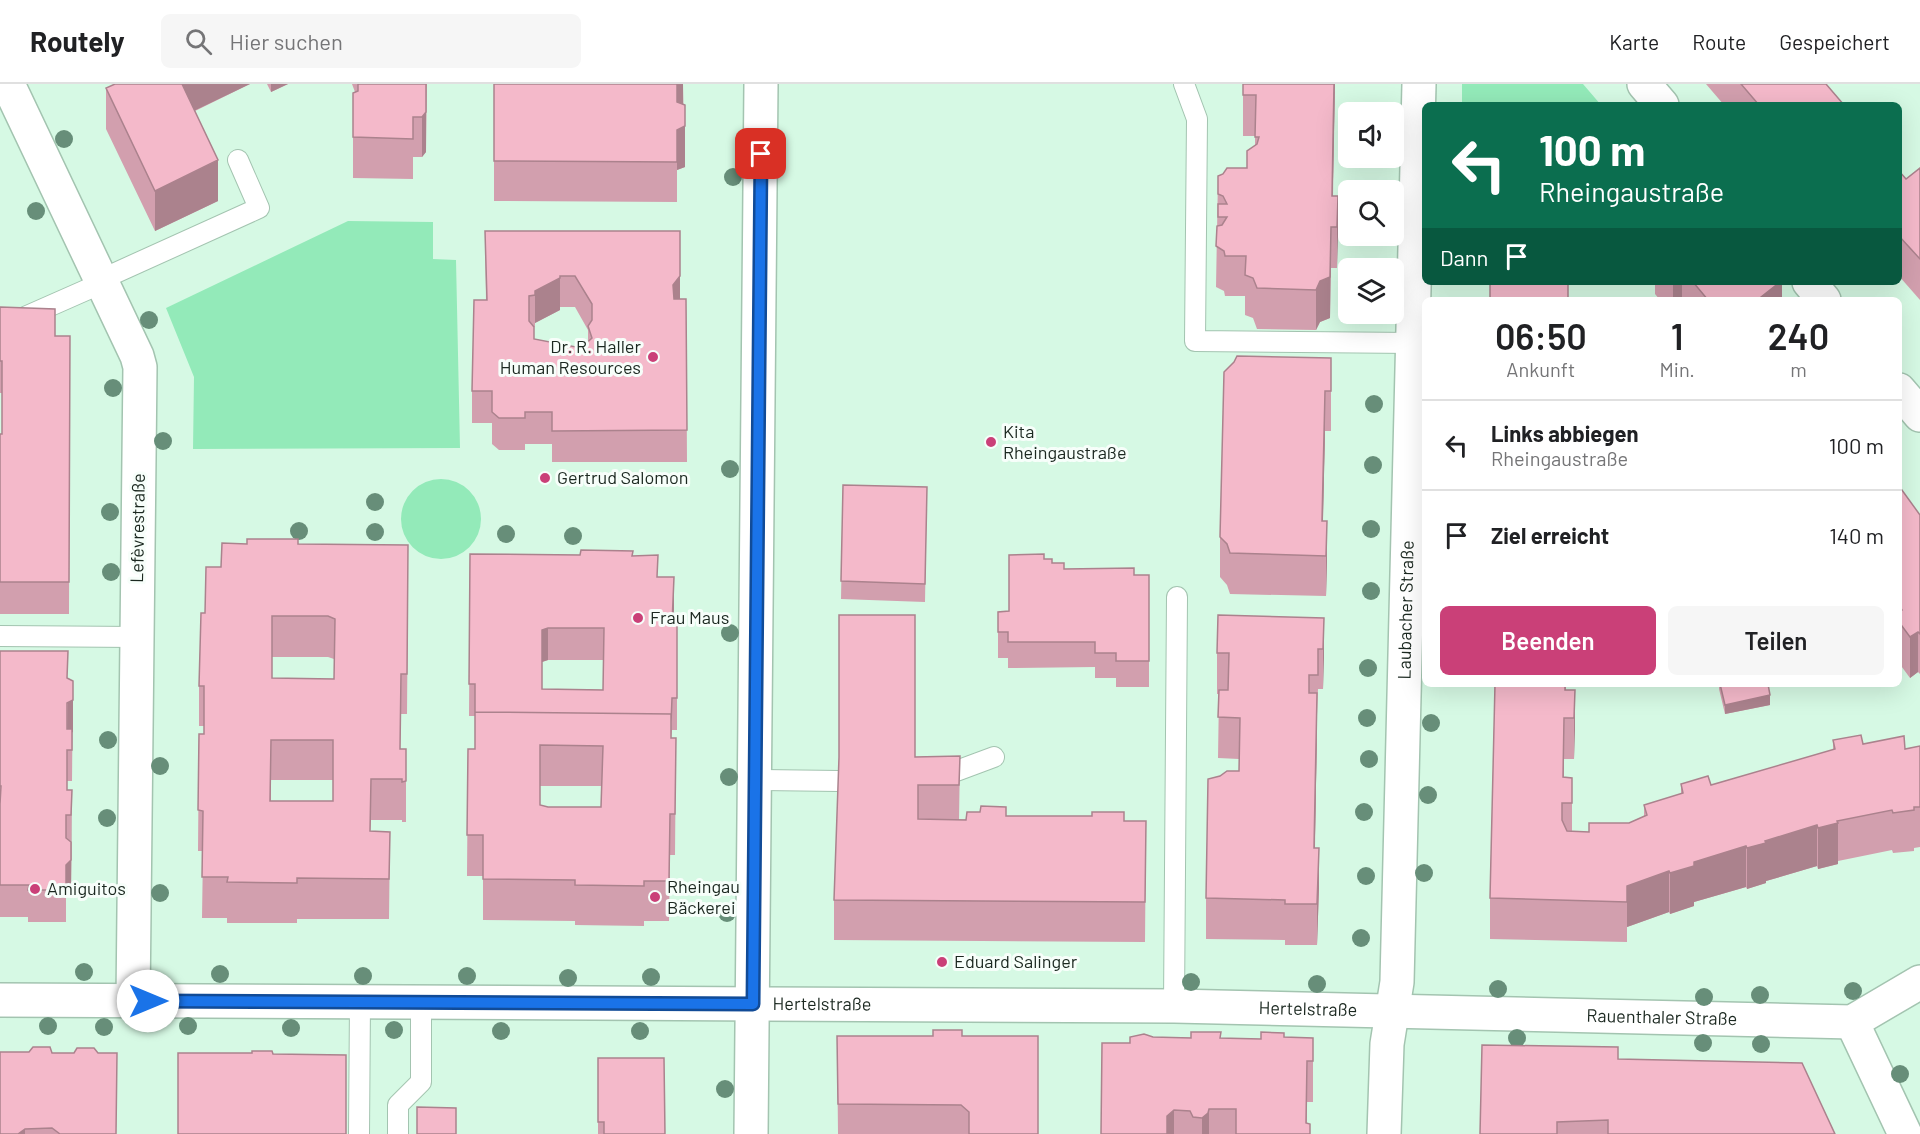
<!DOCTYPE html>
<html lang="de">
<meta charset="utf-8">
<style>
body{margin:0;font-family:Barlow,sans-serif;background:#f6f6f6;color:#202124;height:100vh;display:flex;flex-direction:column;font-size:22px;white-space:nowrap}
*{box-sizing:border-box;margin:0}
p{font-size:20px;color:#757577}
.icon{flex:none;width:33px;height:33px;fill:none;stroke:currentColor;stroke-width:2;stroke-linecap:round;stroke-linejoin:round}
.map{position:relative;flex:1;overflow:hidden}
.drawer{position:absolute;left:1422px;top:213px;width:480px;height:390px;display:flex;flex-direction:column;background:#fff;border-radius:9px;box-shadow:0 6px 24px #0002}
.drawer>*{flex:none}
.guide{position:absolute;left:1422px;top:18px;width:480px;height:183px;border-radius:9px;box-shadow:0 6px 24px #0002;background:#0b6e4f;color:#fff;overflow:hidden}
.tools{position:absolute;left:1338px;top:18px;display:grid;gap:12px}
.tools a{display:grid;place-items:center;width:66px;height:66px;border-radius:9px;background:#fff;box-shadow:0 6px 24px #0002;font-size:30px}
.pin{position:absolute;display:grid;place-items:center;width:51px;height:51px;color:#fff;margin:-26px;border-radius:12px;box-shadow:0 3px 9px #0006}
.me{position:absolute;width:66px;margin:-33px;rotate:90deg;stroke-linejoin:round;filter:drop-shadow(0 0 4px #0008)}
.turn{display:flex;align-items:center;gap:21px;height:126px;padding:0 18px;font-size:27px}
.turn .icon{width:78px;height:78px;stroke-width:2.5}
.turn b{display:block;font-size:42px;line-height:51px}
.then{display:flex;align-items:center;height:57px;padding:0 18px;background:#0003;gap:12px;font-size:22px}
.eta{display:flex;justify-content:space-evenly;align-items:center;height:102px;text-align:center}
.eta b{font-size:36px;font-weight:600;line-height:42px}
.button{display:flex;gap:12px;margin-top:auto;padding:12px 18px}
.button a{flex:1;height:69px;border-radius:9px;background:#ca4078;color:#fff;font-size:24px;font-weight:600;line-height:69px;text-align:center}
.button a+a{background:#f6f6f6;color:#202124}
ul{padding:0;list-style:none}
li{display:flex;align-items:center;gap:18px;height:90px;padding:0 18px;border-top:2px solid #e0e0e0}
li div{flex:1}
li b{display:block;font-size:22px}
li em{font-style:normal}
header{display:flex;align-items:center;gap:36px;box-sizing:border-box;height:84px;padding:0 30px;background:#fff;border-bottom:2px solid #e0e0e0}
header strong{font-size:28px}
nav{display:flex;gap:33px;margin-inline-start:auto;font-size:21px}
.search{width:420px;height:54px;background:#f6f6f6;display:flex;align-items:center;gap:15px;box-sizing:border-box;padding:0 21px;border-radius:9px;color:#757577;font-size:22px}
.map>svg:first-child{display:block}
</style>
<header>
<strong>Routely</strong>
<div class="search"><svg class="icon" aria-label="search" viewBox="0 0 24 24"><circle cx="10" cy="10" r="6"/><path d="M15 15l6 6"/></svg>Hier suchen</div>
<nav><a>Karte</a><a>Route</a><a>Gespeichert</a></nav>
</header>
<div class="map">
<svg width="1920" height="1050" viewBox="0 0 1920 1050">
<rect width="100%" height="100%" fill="#d6f9e4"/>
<path fill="#93eab9" d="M1462,0H1583L1601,21H1462Z
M348,137L433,138V175L456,176L460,364L193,365L194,293L166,224Z
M401 435a40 40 0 1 1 80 0a40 40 0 1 1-80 0Z"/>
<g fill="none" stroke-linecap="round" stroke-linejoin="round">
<defs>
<path id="lane" d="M1184,0L1197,35L1195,257L1414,259
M100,196L259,124L238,76
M0,244L102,199
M0,552L137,553
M935,695L994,673
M756,696L839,697
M1174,922L1177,513
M359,1050L360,918
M398,1050V1021L421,998V918"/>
<g id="street">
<path d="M8,0L137,272L140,283L133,917"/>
<path d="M1644,0L1662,21"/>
<path d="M1809,198L1824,216"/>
<path d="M1899,306L1920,331"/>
<path id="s1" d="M0,916L1174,922L1852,938L1920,898"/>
<path d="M1852,938L1905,1050"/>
<path d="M751,1050L761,0"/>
</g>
<g id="secondary">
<path id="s2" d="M1384,1050L1387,960L1397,898L1419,0"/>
</g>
</defs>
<use href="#lane" stroke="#a3c4b0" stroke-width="22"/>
<use href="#street" stroke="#a3c4b0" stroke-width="36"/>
<use href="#secondary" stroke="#a3c4b0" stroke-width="36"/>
<use href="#lane" stroke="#fff" stroke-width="20"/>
<use href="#street" stroke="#fff" stroke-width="33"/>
<use href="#secondary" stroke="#fff" stroke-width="33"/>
</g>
<g fill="#678e79">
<circle cx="64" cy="55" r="9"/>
<circle cx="733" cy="93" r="9"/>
<circle cx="36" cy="127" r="9"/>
<circle cx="149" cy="236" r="9"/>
<circle cx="113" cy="304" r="9"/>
<circle cx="1374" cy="320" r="9"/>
<circle cx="163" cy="357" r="9"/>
<circle cx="1373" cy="381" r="9"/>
<circle cx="730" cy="385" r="9"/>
<circle cx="375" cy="418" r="9"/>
<circle cx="110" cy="428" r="9"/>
<circle cx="1371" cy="445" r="9"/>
<circle cx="299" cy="447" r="9"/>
<circle cx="375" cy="448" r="9"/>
<circle cx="506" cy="450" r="9"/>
<circle cx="573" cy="452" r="9"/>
<circle cx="111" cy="488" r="9"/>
<circle cx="1371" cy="507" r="9"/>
<circle cx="730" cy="549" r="9"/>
<circle cx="1368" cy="584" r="9"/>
<circle cx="1367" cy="634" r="9"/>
<circle cx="1431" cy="639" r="9"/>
<circle cx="108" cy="656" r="9"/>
<circle cx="1369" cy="675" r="9"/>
<circle cx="160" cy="682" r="9"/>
<circle cx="729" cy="693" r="9"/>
<circle cx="1428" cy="711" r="9"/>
<circle cx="1364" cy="728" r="9"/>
<circle cx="107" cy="734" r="9"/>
<circle cx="1424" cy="789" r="9"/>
<circle cx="1366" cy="792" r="9"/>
<circle cx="160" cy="809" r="9"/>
<circle cx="727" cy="829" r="9"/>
<circle cx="1361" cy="854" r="9"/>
<circle cx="84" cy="888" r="9"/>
<circle cx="220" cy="890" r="9"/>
<circle cx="363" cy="892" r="9"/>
<circle cx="467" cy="892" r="9"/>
<circle cx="651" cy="893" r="9"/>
<circle cx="568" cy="894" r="9"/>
<circle cx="1191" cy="898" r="9"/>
<circle cx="1317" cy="900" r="9"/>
<circle cx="1498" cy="905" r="9"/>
<circle cx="1853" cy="907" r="9"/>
<circle cx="1760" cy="911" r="9"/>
<circle cx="1704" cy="913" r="9"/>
<circle cx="48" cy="942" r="9"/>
<circle cx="188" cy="942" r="9"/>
<circle cx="104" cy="943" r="9"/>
<circle cx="291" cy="944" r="9"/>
<circle cx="394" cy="946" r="9"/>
<circle cx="501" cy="947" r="9"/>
<circle cx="640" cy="947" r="9"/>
<circle cx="1517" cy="954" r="9"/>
<circle cx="1703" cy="959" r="9"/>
<circle cx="1761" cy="960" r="9"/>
<circle cx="1900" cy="990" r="9"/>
<circle cx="725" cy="1005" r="9"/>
</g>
<path fill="#d29fae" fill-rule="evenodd" d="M115,0H250L195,27L218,117L155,147L106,45V4Z
M267,0H288L271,8Z
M352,0H427L426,68L422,73H413V95L353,94V9L355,8Z
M494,0H683L685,83L677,86V118L494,117Z
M1243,0H1335L1333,112H1338L1337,184H1331L1330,234L1320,238L1316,246L1257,245L1253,234L1245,231V212H1225L1224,207L1216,203L1218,92L1247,84L1255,61V52H1243Z
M1706,0H1826L1844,21H1724Z
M1920,84V216L1899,192V87L1906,95Z
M485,147L680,215H686L687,378H552V360H525V366H499L492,360V339H472V307L486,216ZM560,223H575L588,246V257L581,264L534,255L533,243H535V239L560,226Z
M1655,198H1782V216H1660L1655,210Z
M0,223L55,252H70L69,530H0V350H2V309H0Z
M1331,274V347H1325L1323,437L1327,477L1326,512L1230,510L1227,501L1220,493V453Z
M843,401L927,403L925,518L841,515Z
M1899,402L1920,431V590L1918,588L1910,594L1899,579Z
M298,460L408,502L407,630H401L400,665H406V738H402V736H371L370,747L390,748L389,835H297V839H227V834H202L203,767H198L199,650H204V642H199V602L205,529L221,483ZM272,573H328L334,575V595L272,594ZM271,696H333V717H271Z
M470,470L633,472L658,493L674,525L673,540H677V646H672L671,654H676L675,771H670L669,837H644V842L575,841V837L483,836V792H467L468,665H475V632H469ZM548,576H604L603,606L542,605V578ZM540,702H602L601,723H548L540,722Z
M1052,479L1064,485L1134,491H1149V603H1116V594H1095V583L1008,584V574H998V528L1009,527Z
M1324,534L1323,605H1318L1317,631L1315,764L1319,804L1317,861H1285V856L1206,855V814L1239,687V675L1218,674L1219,610H1217V569Z
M0,567L68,594L73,597L72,697H67V706H72L71,808L66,812V838H28V833H0Z
M1495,600H1566V606H1575L1574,675H1564V693L1572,694V747L1589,748L1629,739L1644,732V721L1681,710V700L1711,701L1833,666V656L1905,665L1920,662V763L1914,764V767L1893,769L1892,766L1838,777V780L1818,785L1817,782L1766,797V799L1747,805L1746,803L1694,818V822L1670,830L1669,828L1627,843V858L1490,855V814Z
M1719,600H1768L1770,621L1725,630L1719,605Z
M960,672L959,736L1006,732L1124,737H1146L1145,858L834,856V816L915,673Z
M837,952H962L1038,1050H838Z
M1153,953L1261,955L1284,953L1313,954V1018H1307V1039L1310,1050H1101L1130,959Z
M52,969L116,1050H0Z
M598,974L665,1050H598Z
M1618,975L1835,1050H1480Z"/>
<path fill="#ab828d" d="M179,0H250L179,34Z
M271,0H288L271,8Z
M426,0V68L422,73V33Z
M677,0H683V22L677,25Z
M1334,0H1335L1332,143V112Z
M685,42V83L677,86V118V46Z
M218,76V117L155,147V107Z
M1338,112V152L1337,184V143Z
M1331,143L1330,234L1320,238L1316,246V206Z
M680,192V223L673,233V201Z
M560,194V226L535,239V243V207Z
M1673,198H1682V216H1673Z
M1780,198H1782V216H1761V213Z
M1325,307V347L1322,477V437Z
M1327,437V477L1326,512V472Z
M674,493V525L672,572V540Z
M1324,534V574L1323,605V565Z
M548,544V576L542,578V546Z
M1918,548V588L1910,594V553Z
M1575,606V646L1574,675V634Z
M1317,609V650L1314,804V764Z
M1770,611V621L1725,630V621Z
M73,616V648L67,651L68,619Z
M1564,634V675L1563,719Z
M72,706L71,808L66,812V838V781L71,776Z
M1838,739V780L1818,785V744Z
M1817,741V782L1766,797V799L1747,805V764L1765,757Z
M1746,762V803L1694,818V822L1670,830V789L1694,778Z
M1319,764V804L1317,861V820Z
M1669,787V828L1627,843V858V802Z
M1209,1025V1050H1202V1034Z
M1174,1026V1050H1167V1032Z
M25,1045V1050H18Z"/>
<path fill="#f4b9ca" stroke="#ab828d" stroke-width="1.5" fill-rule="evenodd" d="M115,0H182L218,76L155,107L106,4Z
M358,0H426V28L422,33H413V55L353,53V9L358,7Z
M494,0H677V18L685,21V42L677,46V78L494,77Z
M1243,0H1334L1332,112H1338L1337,143H1331L1330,193L1320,197L1316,206L1257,204L1253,194L1245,191L1246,172H1225L1224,167L1216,162L1217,142L1222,141L1227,133H1218V120H1227L1223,112L1218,110V92L1223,90L1227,84H1247V67L1257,60L1259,53H1255L1256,11H1243Z
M1741,0H1826L1844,21H1759Z
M1920,84V175L1899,152V87L1906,95Z
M485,147H680V192L673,201L674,215H686L687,346L552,347V328H525V334H499L492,328V307H472L474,216H487ZM560,192H575L592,220V236L588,242L592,254L581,264L534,255V243L529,237V212L535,211V207L560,194Z
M1490,198H1568V216H1490Z
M1693,198H1780L1761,213L1764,216H1708Z
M0,223L55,225V252H70L69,498H0V350H2V277H0Z
M1237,272L1331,274V307H1325L1322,437H1327L1326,472L1230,469L1227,460L1220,453L1224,288L1234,278Z
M843,401L927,403L925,500L841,497Z
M1899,402L1920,431V550L1918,548L1910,553L1899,538V528L1902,526L1899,521Z
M247,455H298V460L408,461L407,590H401L400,665H406V697L402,698V695H371L370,747L390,748L389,795L297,794V799L227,798L228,793H202L203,727L198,726L199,650H204V602H199L201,529H205L206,483H221L222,459L247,460ZM272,532H328L335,535L334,595L272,594ZM271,656H333V717H270Z
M581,466L633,467L632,472L658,471L657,493H674L672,540H677V614H672L671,639V630L475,628V600H469L470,470L580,471ZM548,544H604L603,606L542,605V546Z
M1044,470V475H1052V479H1064V485L1134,484V491H1149V577H1116V569H1095V558H1008V548H998V528L1009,527V471Z
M839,531H915V673L960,672L959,701H918V735L966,736L967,728H980L981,722L1006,723V732H1092V728H1124V737H1146L1145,818L834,816L839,673Z
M1218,531L1324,534L1323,565H1318V591H1309V609H1317L1314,764H1319L1317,820H1285V816L1206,814L1208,695L1220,692L1227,687H1239L1240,634L1218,633L1219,606H1228L1229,569H1217Z
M0,567H68L67,594L73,597V616L67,619V645H72V666H67V706H72L71,731H66V754L71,758V776L66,781V806H28L29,801H0V720L1,702H0Z
M1495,600H1565V606H1575L1574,634H1564L1563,693L1572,694V719H1562V736L1567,747L1589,748V739H1629L1647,731L1644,721L1683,709L1681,700L1708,692L1711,701L1835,665L1833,656L1861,651L1863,660L1904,652L1905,665L1920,662V723H1914V726L1893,729L1892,726L1837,737L1838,739L1818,744L1817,741L1765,757L1766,759L1747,764L1746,762L1694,778V782L1670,789L1669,787L1627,802V818L1490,814Z
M1720,600H1768L1770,611L1725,621Z
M475,628L671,630V654H676L675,730H670L669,797H644V802L575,801V796L483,795V751H467L468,665H475ZM540,661L603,662L601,723H548L540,721Z
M933,946H962V952H1038V1050H969V1028L961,1021L838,1020L837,952H933Z
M1191,948H1221L1220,954L1261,955V948L1284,949V953L1313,954V977H1307L1306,1039L1310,1040V1050H1236V1025H1209L1208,1029L1202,1034L1193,1033L1190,1027L1174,1026L1167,1032V1050H1101L1102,959H1130V953L1144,950L1153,953L1191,954Z
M1482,961L1618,963V975L1802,979L1835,1050H1608V1036L1557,1038V1050H1480Z
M33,963H50L52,969H74L77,964H94L98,969H117L116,1050H60L52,1044L25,1045L18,1050H0V968H29Z
M252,967H272L273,970L346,971V1050H178V969H252Z
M598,974H664L665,1050H604V1038H598Z
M417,1023L456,1024V1050H417Z"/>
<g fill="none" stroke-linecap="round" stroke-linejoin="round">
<defs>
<path id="route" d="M148,917L753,920L761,70"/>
</defs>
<use href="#route" stroke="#114b97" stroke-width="15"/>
<use href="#route" stroke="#1a73e8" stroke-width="10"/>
</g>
<g fill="#ca4078" stroke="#f7fefa" stroke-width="2">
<circle cx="653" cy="273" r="6"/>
<circle cx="991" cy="358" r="6"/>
<circle cx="545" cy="394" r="6"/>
<circle cx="638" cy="534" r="6"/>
<circle cx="35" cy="805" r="6"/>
<circle cx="655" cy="813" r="6"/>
<circle cx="942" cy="878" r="6"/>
</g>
<g text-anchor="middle" stroke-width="6" stroke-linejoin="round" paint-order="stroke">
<g font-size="18" fill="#1b2820" stroke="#f7fefa" text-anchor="start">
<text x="641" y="269" text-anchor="end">Dr. R. Haller<tspan x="641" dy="21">Human Resources</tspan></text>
<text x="1003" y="354">Kita<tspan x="1003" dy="21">Rheingaustraße</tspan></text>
<text x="557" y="400">Gertrud Salomon</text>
<text x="650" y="540">Frau Maus</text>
<text x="667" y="809">Rheingau<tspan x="667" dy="21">Bäckerei</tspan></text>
<text x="47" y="811">Amiguitos</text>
<text x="954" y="884">Eduard Salinger</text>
</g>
<g font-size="18" fill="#1b2820" stroke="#f7fefa">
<text transform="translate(138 444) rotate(-89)" y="6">Lefèvrestraße</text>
<text dy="6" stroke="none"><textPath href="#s2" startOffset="525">Laubacher Straße</textPath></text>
<text dy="6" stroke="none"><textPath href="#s1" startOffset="822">Hertelstraße</textPath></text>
<text dy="6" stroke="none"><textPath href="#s1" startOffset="1308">Hertelstraße</textPath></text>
<text dy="6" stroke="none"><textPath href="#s1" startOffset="1662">Rauenthaler Straße</textPath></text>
</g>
</g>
</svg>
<div class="tools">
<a><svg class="icon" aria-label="sound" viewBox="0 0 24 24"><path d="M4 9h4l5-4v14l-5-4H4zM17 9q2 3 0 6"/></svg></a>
<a><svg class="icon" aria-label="search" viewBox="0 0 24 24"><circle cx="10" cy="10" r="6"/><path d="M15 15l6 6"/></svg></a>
<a><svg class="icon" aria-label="layers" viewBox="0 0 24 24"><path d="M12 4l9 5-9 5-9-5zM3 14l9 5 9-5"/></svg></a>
</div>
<div class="pin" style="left:761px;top:70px;background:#d93025"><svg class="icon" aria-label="arrive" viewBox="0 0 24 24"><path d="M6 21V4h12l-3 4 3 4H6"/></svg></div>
<svg class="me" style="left:148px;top:917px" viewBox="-20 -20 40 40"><circle r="19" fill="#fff"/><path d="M0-13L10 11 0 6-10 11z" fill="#1a73e8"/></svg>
<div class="guide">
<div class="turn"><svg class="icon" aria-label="left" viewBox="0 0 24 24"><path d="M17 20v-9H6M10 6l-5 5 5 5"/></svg><div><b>100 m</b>Rheingaustraße</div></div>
<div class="then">Dann<svg class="icon" aria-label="arrive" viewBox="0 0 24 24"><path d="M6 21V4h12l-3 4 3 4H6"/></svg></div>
</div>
<section class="drawer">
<div class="eta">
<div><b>06:50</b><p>Ankunft</p></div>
<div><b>1</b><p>Min.</p></div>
<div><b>240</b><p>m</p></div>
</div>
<ul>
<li><svg class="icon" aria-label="left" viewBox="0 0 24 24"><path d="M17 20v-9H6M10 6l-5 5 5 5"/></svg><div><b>Links abbiegen</b><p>Rheingaustraße</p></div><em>100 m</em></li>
<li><svg class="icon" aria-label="arrive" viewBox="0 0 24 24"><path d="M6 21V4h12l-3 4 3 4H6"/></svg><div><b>Ziel erreicht</b></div><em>140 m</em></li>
</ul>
<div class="button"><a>Beenden</a><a>Teilen</a></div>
</section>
</div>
